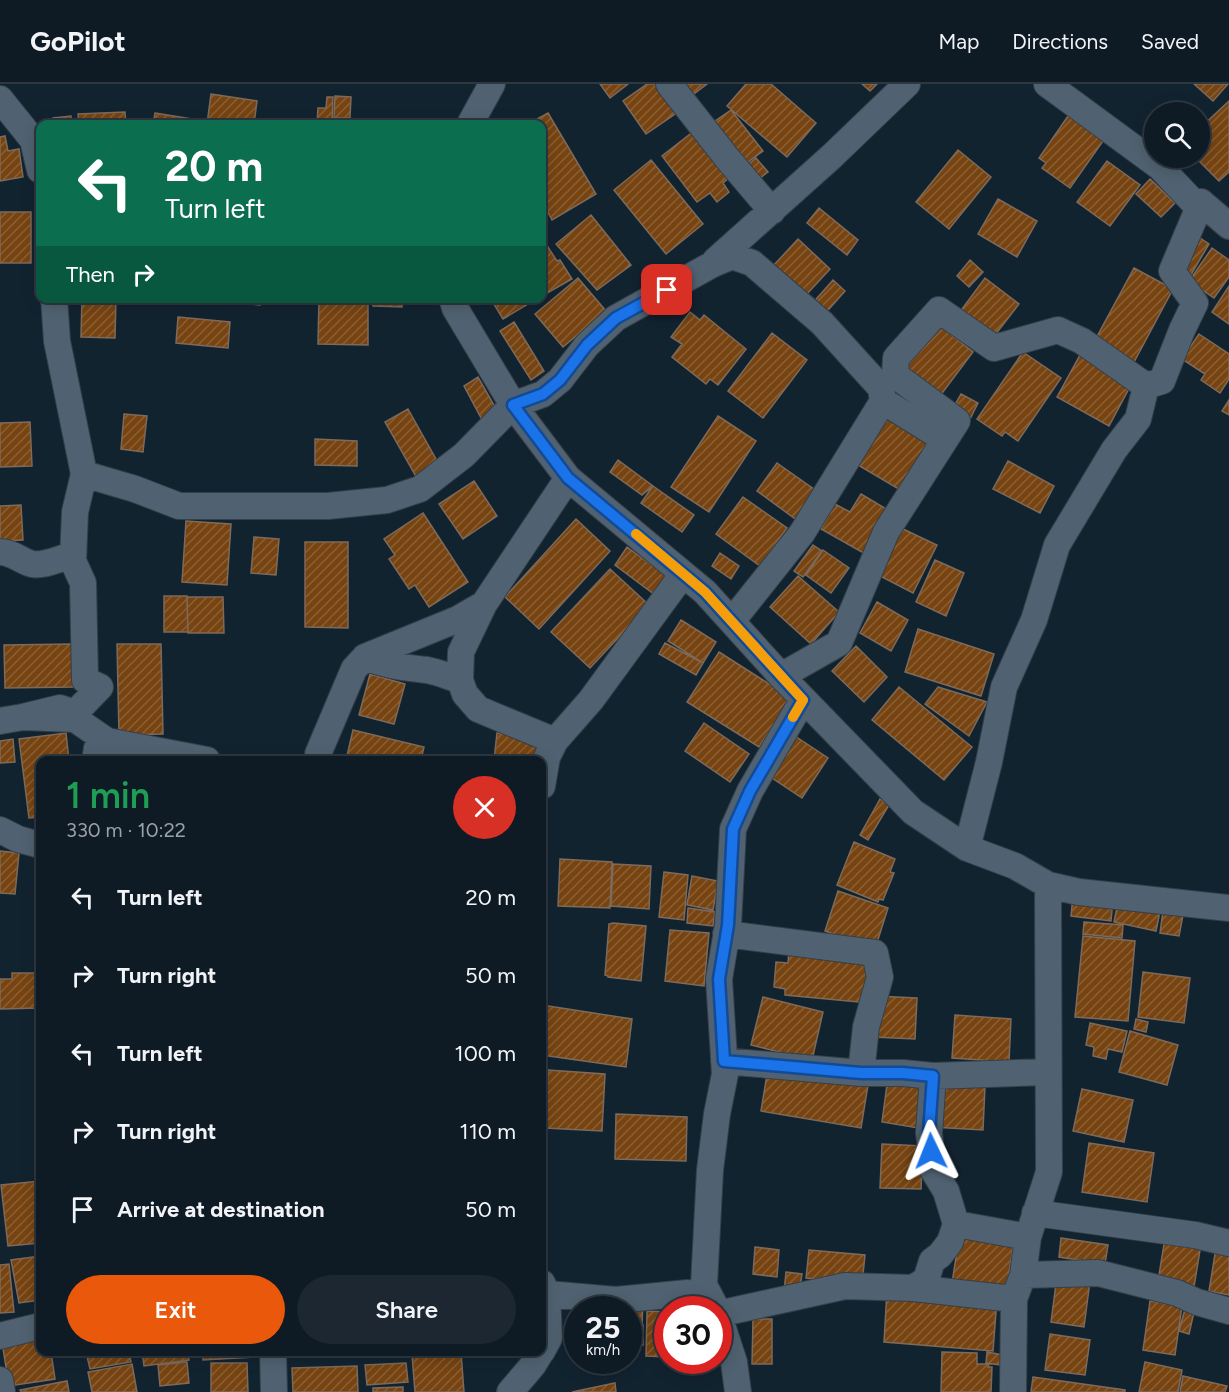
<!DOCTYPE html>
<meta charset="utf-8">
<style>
body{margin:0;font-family:Figtree,sans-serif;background:#1c2731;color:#f1f3f6;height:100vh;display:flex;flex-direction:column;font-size:22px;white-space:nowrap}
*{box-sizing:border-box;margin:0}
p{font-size:20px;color:#9ba1a6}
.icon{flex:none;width:33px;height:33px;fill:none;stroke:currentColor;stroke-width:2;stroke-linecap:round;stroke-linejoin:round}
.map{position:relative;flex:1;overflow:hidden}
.side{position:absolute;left:36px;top:672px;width:510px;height:600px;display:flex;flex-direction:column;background:#0e1a24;border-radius:12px;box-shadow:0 3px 15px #0003,0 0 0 2px #2e3841}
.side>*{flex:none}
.banner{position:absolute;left:36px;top:36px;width:510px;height:183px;border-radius:12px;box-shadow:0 3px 15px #0003,0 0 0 2px #2e3841;background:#0b6e4f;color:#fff;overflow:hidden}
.controls{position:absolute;left:1144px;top:18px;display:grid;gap:12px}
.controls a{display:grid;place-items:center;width:66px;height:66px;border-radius:50%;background:#0e1a24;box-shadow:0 3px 15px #0003,0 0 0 2px #2e3841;font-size:30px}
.speed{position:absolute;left:564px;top:1212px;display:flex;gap:12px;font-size:30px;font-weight:700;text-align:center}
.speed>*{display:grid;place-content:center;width:78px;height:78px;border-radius:50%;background:#0e1a24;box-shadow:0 3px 15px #0003,0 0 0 2px #2e3841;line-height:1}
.speed small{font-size:15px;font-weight:400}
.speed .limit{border:9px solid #d22;background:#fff;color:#111}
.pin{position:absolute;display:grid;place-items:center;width:51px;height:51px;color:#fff;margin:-26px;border-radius:12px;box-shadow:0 3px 9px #0006}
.me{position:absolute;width:66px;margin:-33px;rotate:358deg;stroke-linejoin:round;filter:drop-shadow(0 0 4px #0008)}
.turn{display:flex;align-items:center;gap:21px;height:126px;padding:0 30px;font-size:27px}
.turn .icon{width:78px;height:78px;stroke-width:2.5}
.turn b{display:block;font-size:42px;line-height:51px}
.then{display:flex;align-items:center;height:57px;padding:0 30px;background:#0003;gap:12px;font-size:22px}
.round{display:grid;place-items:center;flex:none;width:63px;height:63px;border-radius:32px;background:#1c2731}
.head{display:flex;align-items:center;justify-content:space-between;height:102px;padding:0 30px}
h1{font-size:36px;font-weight:600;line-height:45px;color:#1e9e55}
.cta{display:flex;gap:12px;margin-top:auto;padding:12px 30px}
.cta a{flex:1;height:69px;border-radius:36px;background:#ea580c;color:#fff;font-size:24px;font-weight:600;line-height:69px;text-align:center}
.cta a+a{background:#1c2731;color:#f1f3f6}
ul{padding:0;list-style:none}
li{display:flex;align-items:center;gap:18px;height:78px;padding:0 30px}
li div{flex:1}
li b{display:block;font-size:22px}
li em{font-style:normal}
header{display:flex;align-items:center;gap:36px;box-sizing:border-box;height:84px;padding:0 30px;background:#0e1a24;border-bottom:2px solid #2e3841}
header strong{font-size:28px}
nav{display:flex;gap:33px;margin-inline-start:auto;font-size:21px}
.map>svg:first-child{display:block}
</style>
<header>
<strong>GoPilot</strong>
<nav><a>Map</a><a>Directions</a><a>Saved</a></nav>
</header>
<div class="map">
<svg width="1229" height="1308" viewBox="0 0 1229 1308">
<defs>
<pattern id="building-hatch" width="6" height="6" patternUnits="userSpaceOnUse" patternTransform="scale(1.5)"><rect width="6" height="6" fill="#741"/><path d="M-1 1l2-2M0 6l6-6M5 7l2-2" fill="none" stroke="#895f34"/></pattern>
</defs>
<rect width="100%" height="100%" fill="#122330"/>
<path fill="url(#building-hatch)" stroke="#7d6a5b" stroke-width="1.5" d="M600,0H628L610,14Z
M647,0H658L678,28L646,50L623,17Z
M679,0H707L690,13Z
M746,0H771L816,39L787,73L727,22Z
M862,0H877L870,7Z
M1194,0H1228L1213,17Z
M211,10L257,17L254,40H207Z
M335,12L351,13L350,34H334Z
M327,13H333L332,40H317L318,24H326Z
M1229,17V88L1219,97L1196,74H1200V44Z
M731,26L763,67L741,83L708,42Z
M125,28L126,40H79L78,30Z
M155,29L199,36L198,40H153Z
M548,29L596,110L552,136L542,117V40H528Z
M71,32V40H54L53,34Z
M1068,32L1103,57L1070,104L1042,84L1046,79L1039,74Z
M337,38L356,39V40H337Z
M694,47L729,94L723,99L729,108L717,118L710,109L697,118L662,72Z
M5,52L8,67L19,65L23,93L0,97V53Z
M958,66L991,93L949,145L916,118Z
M756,74L768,88L755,98L744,84Z
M651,76L703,140L666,170L614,106Z
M1107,77L1140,101L1110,142L1077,118Z
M1150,95L1175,119L1161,133L1136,110Z
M998,115L1037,137L1017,173L978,150Z
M819,124L858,156L847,171L807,139Z
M0,128H31V179H0Z
M591,131L631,181L597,206L556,160Z
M1197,152L1209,160L1189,194L1177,187Z
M798,155L830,185L806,211L774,181Z
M544,157L557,177L560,176L572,195L542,212V158Z
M1212,164L1229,176V193L1214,214L1189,197Z
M970,176L983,188L969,203L957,192Z
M1134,184L1173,205L1133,280L1094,258Z
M578,194L606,227L563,263L535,230Z
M985,194L1019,220L992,255L959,229Z
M833,196L845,207L822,233L810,222Z
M1229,202V240L1212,228Z
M82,214H116L115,254L81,253Z
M240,214H260V221L239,219Z
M261,214H289L288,220L261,219Z
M319,214H368V261L318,260Z
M373,214H402V223L373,222Z
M538,214L503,235L492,217L494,214Z
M690,228L700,236L704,231L746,265L718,301L710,295L706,300L672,273L682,260L671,253Z
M178,233L230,238L228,264L176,259Z
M514,238L544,287L531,296L500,247Z
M939,241L973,268L937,316L902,289Z
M772,249L807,276L763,334L728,307Z
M1199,250L1229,270V295L1220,309L1201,296L1205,290L1182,275Z
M1023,268L1061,294L1018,357L1005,348L1002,352L977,335Z
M1080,271L1132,299L1109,342L1057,313Z
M478,293L504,339L488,347L464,302Z
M961,310L978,319L969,337L951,328Z
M1229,316V331L1222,327Z
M408,325L441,384L418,396L385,338Z
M124,330L147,332L143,368L121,365Z
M887,330L931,355L902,407L858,381Z
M718,332L756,357L709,428L671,403Z
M30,338L32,382L0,383V339Z
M315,355L357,357V382L315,381Z
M618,376L653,402L642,411L610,388Z
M1008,377L1054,402L1040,429L993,405Z
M777,379L818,408L798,437L757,407Z
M474,397L497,432L463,455L439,420Z
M653,402L694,431L682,448L641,419Z
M861,410L888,426L867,471L821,445L835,420L850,428Z
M743,413L787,444L760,482L716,450Z
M21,421L23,456L0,457V422Z
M423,429L468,498L429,523L415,501L409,505L389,475L395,471L384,455Z
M576,435L610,467L539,545L505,513Z
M186,437L231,440L227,501L182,498Z
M901,444L937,461L913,509L878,491Z
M254,453L279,455L276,491L251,489Z
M305,458H348V544L305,543Z
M813,461L822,467L803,493L794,487Z
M627,463L672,496L659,514L615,481Z
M823,466L849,484L831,509L806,491Z
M720,469L739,482L731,495L712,482Z
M935,476L964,489L946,532L916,518Z
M610,485L649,521L590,584L551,548Z
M798,492L839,528L811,560L770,523Z
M164,512H187L188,548H164Z
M187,513H223L224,549H188Z
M877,518L908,536L891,567L860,549Z
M681,536L716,558L703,579L668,557Z
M918,545L994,570L981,612L905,588Z
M665,559L703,579L696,591L659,570Z
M72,560L73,603L5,604L4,561Z
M117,560H161L163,650L119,651Z
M856,562L887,593L864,618L832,587Z
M719,568L791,614L759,663L687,618Z
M370,590L405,600L394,640L359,631Z
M899,603L972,663L944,696L872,636Z
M938,603L987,618L969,652L925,620Z
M704,639L749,670L730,698L685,667Z
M353,646L424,663L421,676H346Z
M66,649L69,676H40V733L29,734L19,655Z
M497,649L542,653L540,676H494Z
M795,652L828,674L802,714L769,692Z
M13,655L15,678L0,679V657Z
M880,715L889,721L868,756L860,751Z
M854,758L895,775L890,788L894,789L883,816L879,815L878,818L837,801Z
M0,767L19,769L15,810L0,809Z
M560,775L612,778L610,824L558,822Z
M613,780L651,782L649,825L611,822Z
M664,788L688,791L684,836L659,833Z
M692,792L718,797L713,826L687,821Z
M838,807L888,824L875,865L825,847Z
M1073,812L1113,816L1111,837L1071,832Z
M1118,818L1160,827L1156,847L1114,838Z
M688,824L715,828L713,842L687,839Z
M1163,827L1183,831L1179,852L1160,849Z
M1084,838L1123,841L1122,854L1083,850Z
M613,839L646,842L641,897L608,893V892L605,891L609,840Z
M670,846L709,849L704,902L665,897Z
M1083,852L1135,857L1128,937L1075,933Z
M789,866L873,875L869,919L785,911V905L774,903L776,878L788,879Z
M1143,888L1190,894L1184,939L1138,933Z
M12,889H40V924L0,925V895H12Z
M875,912L917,914L915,955L873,953Z
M763,913L823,928L812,976L751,961Z
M542,921L632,935L626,983L542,971Z
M955,931L1011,935L1009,978L952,974Z
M1136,935L1148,938L1146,948L1134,945Z
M1090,939L1127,947L1122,968L1108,965L1106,975L1093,972L1094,963L1086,961Z
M1130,947L1178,961L1167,1001L1119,988Z
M768,984L868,1001L861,1044L761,1027Z
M548,986L605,990L602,1047L545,1044Z
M888,993L930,999L924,1045L882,1038Z
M934,999L985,1002L983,1046L932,1043Z
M1082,1005L1133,1016L1124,1058L1073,1047Z
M616,1030L687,1033L686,1077L615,1075Z
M1089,1059L1154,1069L1147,1118L1082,1108Z
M882,1060L923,1062L921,1105L880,1104Z
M40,1097V1159L8,1162L1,1101Z
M960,1148L1014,1157L1006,1207L952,1199Z
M1166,1148L1202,1154L1193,1209L1157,1203Z
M1061,1154L1108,1161L1105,1180L1059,1173Z
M755,1163L779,1166L777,1193L753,1190Z
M1216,1164L1229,1167V1211L1209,1207Z
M809,1166L865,1171L862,1200L806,1194Z
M40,1172V1216L19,1219L11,1176Z
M9,1180L14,1228L0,1229V1181Z
M786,1188L802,1190L799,1210L784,1208Z
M1057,1192L1090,1197L1084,1243L1051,1238Z
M887,1206L997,1215L993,1267L884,1258Z
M630,1217L643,1218L642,1240L629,1239Z
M1150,1217L1182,1222L1175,1271L1143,1266Z
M1185,1225L1194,1228L1189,1250L1179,1247Z
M647,1227L668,1228V1273L646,1272Z
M753,1235H772V1280H752Z
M629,1241H643V1261L629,1262Z
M1050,1250L1090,1256L1085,1291L1045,1286Z
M40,1252V1268H51L55,1295L9,1302L2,1258Z
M86,1268H129L131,1278L90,1285Z
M142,1268H188L189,1276L144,1282Z
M203,1268H258V1273L203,1276Z
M461,1268L464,1308H415L412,1271Z
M942,1268L977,1269V1280H989L988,1283H992L991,1308H941Z
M987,1268L1009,1272L1008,1282L986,1279Z
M187,1278L189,1299L160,1302L158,1281Z
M1145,1278L1182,1286L1178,1308H1139Z
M211,1279H247L248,1308H211Z
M406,1279L408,1298L367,1301L365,1281Z
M132,1280L137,1308H92L88,1288Z
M357,1282L358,1308H293L292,1284Z
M1183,1292L1227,1302L1225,1308H1180Z
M1033,1293L1125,1306V1308H1031Z
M67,1297L69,1308H21L20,1306Z
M615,1299L616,1308H572Z
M403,1303V1308H373V1304Z"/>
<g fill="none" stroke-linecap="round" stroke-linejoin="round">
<defs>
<path id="minor" d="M669,0L727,74L772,127
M1047,0L1160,83L1194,119L1201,118L1229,142
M0,15L33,56L40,86
M470,40L492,0
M715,177L831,73L907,0
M452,214L455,224L513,321L568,394L705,508L781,592L913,728L967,764L1015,782L1048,801L1079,808L1229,824
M883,317L944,355
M84,390L135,405L179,422H328L387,416L420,405L464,371L513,321L543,310L560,296L587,261L616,234L713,180L732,172L752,179L822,239L881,304L883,317L802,449L732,537
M0,468C12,468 21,477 32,480C43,482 56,476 66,473L73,477L75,428L84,390L57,257L54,214
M365,573C387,582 404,583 427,586C438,588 449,593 460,596
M781,592L839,559L886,448L957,337L895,291L896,274L939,226L994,264L1058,246L1082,257L1146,302
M23,633L60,624L75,629L100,603L85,596L83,499L73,477
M0,637L23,633L75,635L107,657L207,676
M555,657L478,625L465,610L460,596L461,568L484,520L568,394
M95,676L97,664L107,657
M319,676L318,670L354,585L365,573L458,535L484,520
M542,702L547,673L555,657L591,616L683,490
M0,746L18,755L40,761
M967,764L989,678L1004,603L1034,536L1057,461L1114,366L1138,335L1146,302L1162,297L1182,246L1195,219L1172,187L1201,118
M726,850L875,869L880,893L866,943L861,989
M724,977L861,989H903L933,992L1048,988
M1035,1129L1195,1151L1229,1159
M956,1140L1028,1153
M1023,1191L1098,1189L1177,1209L1197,1218L1229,1227
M542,1199L547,1210L549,1254L542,1267
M913,1204L926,1196L932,1177L940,1171L950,1158L956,1140L946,1107L933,1086L929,1049L933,992
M547,1210L616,1216L688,1209L712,1226
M717,1226L704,1201L710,1086L717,1030L725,990L719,895L728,841L733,745L750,707L803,616
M718,1229L734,1278L738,1308
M718,1230L845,1202L913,1204L1014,1215
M0,1252L40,1242
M273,1268L274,1308
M0,1296L2,1308
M510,1308L533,1281L541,1268
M1013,1308L1014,1215L1023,1191L1028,1153L1049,1088L1048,801"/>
</defs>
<use href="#minor" stroke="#343f49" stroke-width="28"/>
<use href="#minor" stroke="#506271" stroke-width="26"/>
</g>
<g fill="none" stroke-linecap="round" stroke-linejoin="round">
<defs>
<path id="route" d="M667,206L616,234L587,261L560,296L543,310L513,321L568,394L705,508L803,616L750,707L733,745L728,841L719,895L724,977L861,989H903L933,992L929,1049L931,1067"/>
</defs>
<use href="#route" stroke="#114b97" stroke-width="15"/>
<use href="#route" stroke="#1a73e8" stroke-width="10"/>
<path stroke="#f59e0b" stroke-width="10" d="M636,450L705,508L803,616L793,633"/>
</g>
</svg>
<div class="controls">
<a><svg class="icon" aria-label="search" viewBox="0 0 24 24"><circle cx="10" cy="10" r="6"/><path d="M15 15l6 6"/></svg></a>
</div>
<div class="speed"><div>25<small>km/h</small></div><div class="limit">30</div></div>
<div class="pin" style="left:667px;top:206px;background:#d93025"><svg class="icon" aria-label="arrive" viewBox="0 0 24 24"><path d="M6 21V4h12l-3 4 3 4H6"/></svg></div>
<svg class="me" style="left:931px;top:1067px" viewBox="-20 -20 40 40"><path d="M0-17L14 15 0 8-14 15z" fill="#1a73e8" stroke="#fff" stroke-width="4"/></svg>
<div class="banner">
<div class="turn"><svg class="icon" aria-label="left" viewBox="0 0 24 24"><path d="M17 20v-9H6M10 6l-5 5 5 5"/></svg><div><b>20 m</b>Turn left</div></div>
<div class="then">Then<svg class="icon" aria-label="right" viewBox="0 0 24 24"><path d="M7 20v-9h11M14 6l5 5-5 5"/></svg></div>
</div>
<section class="side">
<div class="head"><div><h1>1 min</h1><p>330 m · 10:22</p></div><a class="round" style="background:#d93025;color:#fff"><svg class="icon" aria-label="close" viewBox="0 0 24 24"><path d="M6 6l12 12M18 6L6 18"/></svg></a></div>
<ul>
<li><svg class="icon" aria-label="left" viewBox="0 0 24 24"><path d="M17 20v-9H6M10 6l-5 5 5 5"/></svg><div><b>Turn left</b></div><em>20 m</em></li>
<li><svg class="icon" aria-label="right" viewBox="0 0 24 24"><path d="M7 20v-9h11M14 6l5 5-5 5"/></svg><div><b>Turn right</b></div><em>50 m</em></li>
<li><svg class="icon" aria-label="left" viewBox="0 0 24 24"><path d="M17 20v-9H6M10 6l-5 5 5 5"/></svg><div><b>Turn left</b></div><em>100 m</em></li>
<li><svg class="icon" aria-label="right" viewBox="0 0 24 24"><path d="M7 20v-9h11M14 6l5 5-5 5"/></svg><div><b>Turn right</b></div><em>110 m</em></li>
<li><svg class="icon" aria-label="arrive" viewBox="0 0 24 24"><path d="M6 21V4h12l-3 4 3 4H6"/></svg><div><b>Arrive at destination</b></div><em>50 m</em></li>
</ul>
<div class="cta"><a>Exit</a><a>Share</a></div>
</section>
</div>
